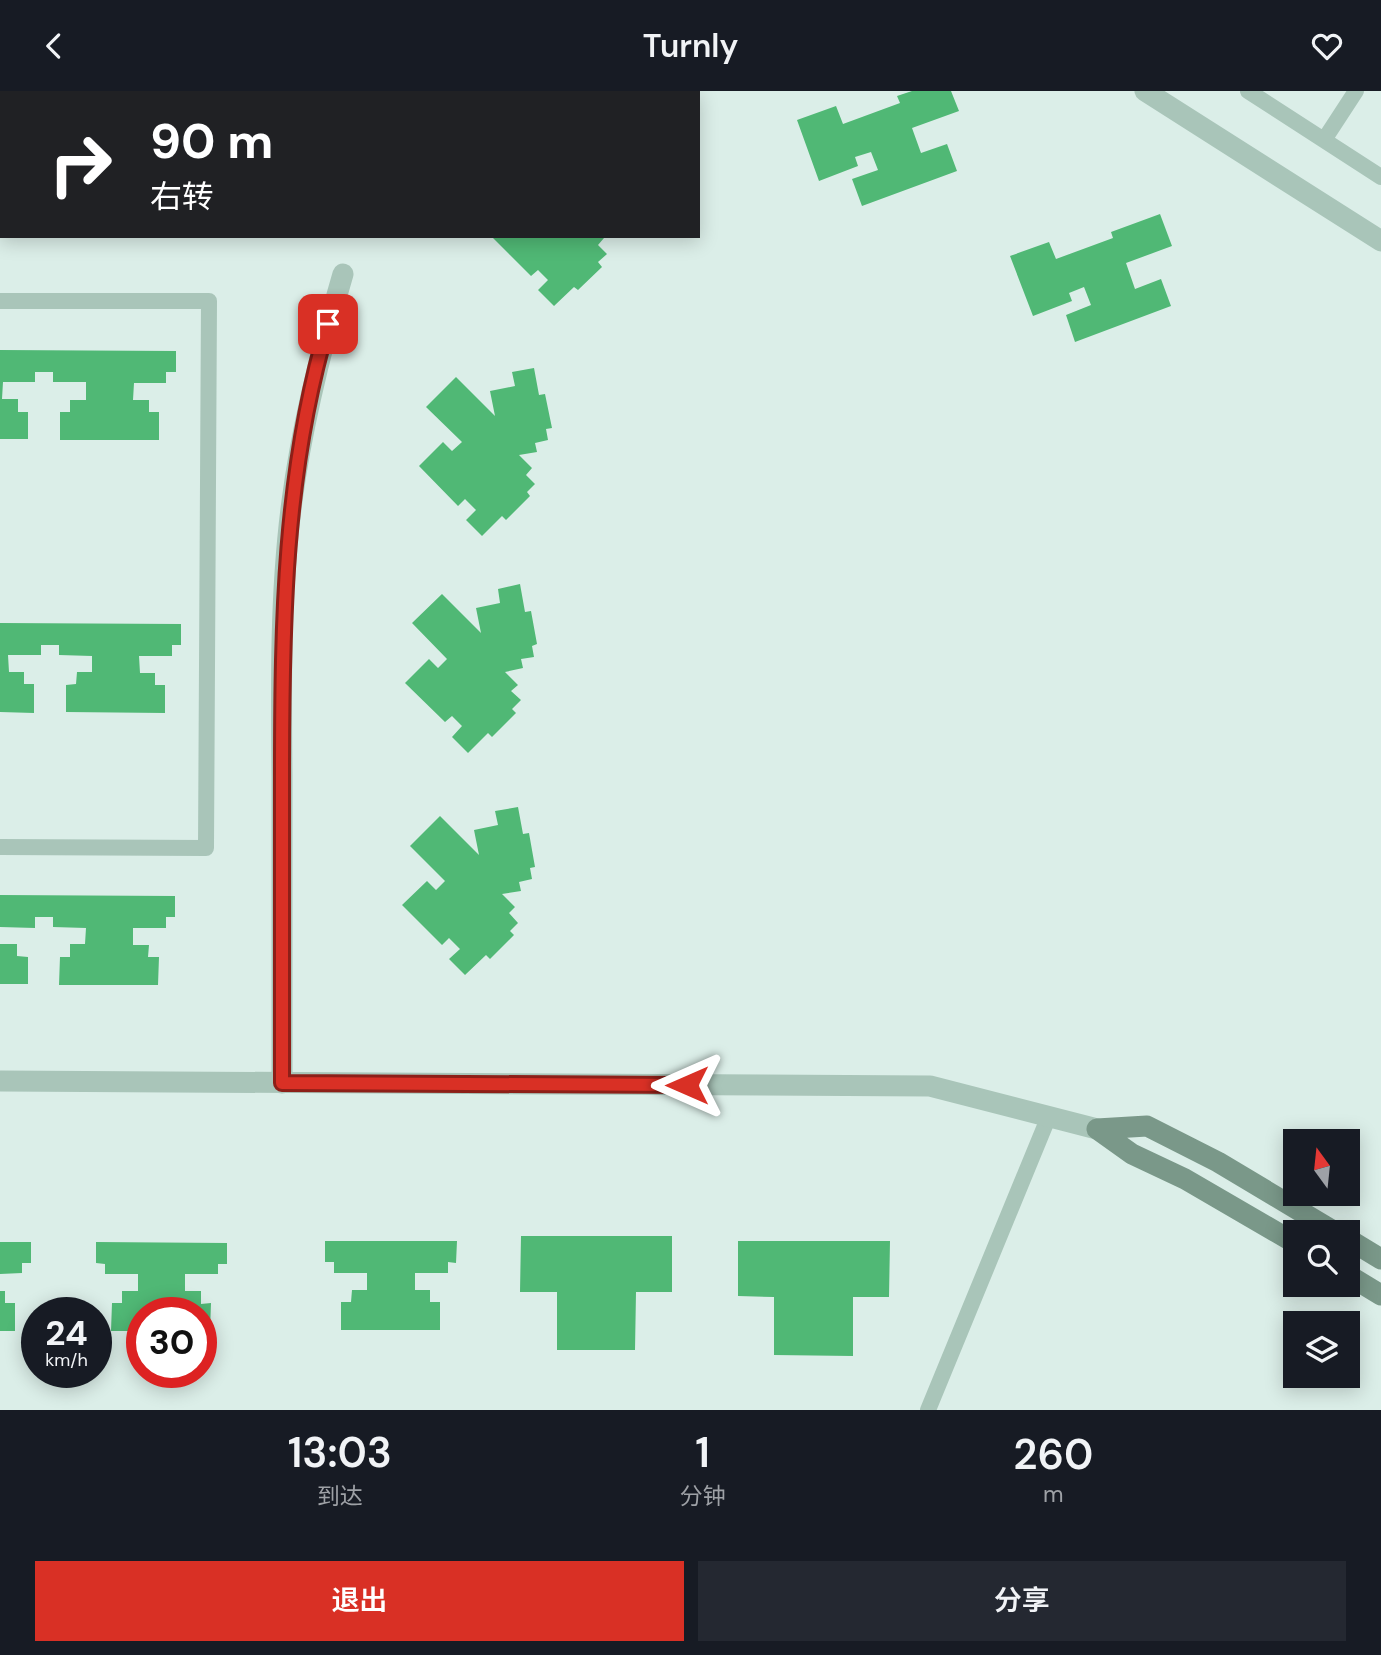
<!DOCTYPE html>
<html lang="zh">
<meta charset="utf-8">
<style>
body{margin:0;font-family:"DM Sans","Noto Sans SC",sans-serif;background:#242831;color:#f1f3f6;height:100vh;display:flex;flex-direction:column;font-size:26px;white-space:nowrap}
*{box-sizing:border-box;margin:0}
p{font-size:23px;color:#9ea1a6}
.icon{flex:none;width:38px;height:38px;fill:none;stroke:currentColor;stroke-width:2;stroke-linecap:round;stroke-linejoin:round}
.map{position:relative;height:1319px;overflow:hidden}
.details{display:flex;flex-direction:column;background:#171b24;flex:1}
.details>*{flex:none}
.top-card{position:absolute;left:0px;top:0px;width:700px;height:147px;box-shadow:0 4px 18px #0003;background:#202124;color:#fff;overflow:hidden}
.needle{width:46px;rotate:345deg}
.buttons{position:absolute;left:1283px;top:1038px;display:grid;gap:14px}
.buttons a{display:grid;place-items:center;width:77px;height:77px;border-radius:0px;background:#171b24;box-shadow:0 4px 18px #0003;font-size:35px}
.speed{position:absolute;left:21px;top:1206px;display:flex;gap:14px;font-size:35px;font-weight:700;text-align:center}
.speed>*{display:grid;place-content:center;width:91px;height:91px;border-radius:50%;background:#171b24;box-shadow:0 4px 18px #0003;line-height:1}
.speed small{font-size:18px;font-weight:400}
.speed .limit{border:10px solid #d22;background:#fff;color:#111}
.pin{position:absolute;display:grid;place-items:center;width:60px;height:60px;color:#fff;margin:-30px;border-radius:14px;box-shadow:0 4px 10px #0006}
.me{position:absolute;width:77px;margin:-38px;rotate:270deg;stroke-linejoin:round;filter:drop-shadow(0 0 5px #0008)}
.turn{display:flex;align-items:center;gap:24px;height:147px;padding:0 35px;font-size:32px}
.turn .icon{width:91px;height:91px;stroke-width:2.5}
.turn b{display:block;font-size:49px;line-height:60px}
.eta{display:flex;justify-content:space-evenly;align-items:center;height:119px;text-align:center}
.eta b{font-size:42px;font-weight:600;line-height:49px}
.primary-button{display:flex;gap:14px;margin-top:auto;padding:14px 35px}
.primary-button a{flex:1;height:80px;border-radius:0px;background:#d93025;color:#fff;font-size:28px;font-weight:600;line-height:80px;text-align:center}
.primary-button a+a{background:#242831;color:#f1f3f6}
header{display:flex;justify-content:space-between;align-items:center;height:91px;padding:0 35px;background:#171b24;font-size:32px;font-weight:600}
.map>svg:first-child{display:block}
</style>
<header><svg class="icon" aria-label="back" viewBox="0 0 24 24"><path d="M15 5l-7 7 7 7"/></svg>Turnly<svg class="icon" aria-label="heart" viewBox="0 0 24 24"><path d="M12 20l-8-8c-3-5 5-10 8-4 3-6 11-1 8 4z"/></svg></header>
<div class="map">
<svg width="1381" height="1319" viewBox="0 0 1381 1319">
<rect width="100%" height="100%" fill="#dbeee8"/>
<path fill="#50b875" d="M912,0H951L959,20L912,37L921,62L947,53L957,80L862,115L852,88L878,79L871,61L855,66L858,75L819,90L797,29L836,15L843,33L900,12L897,5Z
M1160,123L1172,155L1126,172L1135,198L1161,188L1171,215L1075,251L1066,224L1091,214L1084,196L1069,202L1072,210L1033,225L1010,165L1049,151L1056,168L1113,147L1111,141Z
M491,145H602L604,147L598,154L607,163L598,171L602,176L578,199L574,196L554,215L538,199L548,189L538,179L531,185Z
M0,259L176,260V281H166V292H134L133,309H149V321H159V349H60V321H70V309H86V291H53V281H35V291H3L2,308H0Z
M534,277L539,304L545,303L552,337L546,338L548,349L535,352L537,361L519,364L532,377L526,384L535,393L527,401L530,405L506,429L502,425L482,445L466,429L476,419L465,408L458,415L419,375L443,351L452,360L462,351L426,316L456,286L495,325L490,300L515,295L512,281Z
M0,308H18V321H28V348H0Z
M520,493L525,521L531,520L537,553L532,555L534,566L521,568L523,577L505,581L518,594L511,600L521,609L512,618L516,622L492,646L488,642L468,662L452,646L462,635L452,625L445,631L405,592L429,568L438,577L447,568L412,532L442,503L481,542L476,517L500,512L498,498Z
M0,532L181,533V554H172V565H139L140,582H155V594H165V622L66,621V594L76,593L77,581H92V565L59,564V554H41V564H8L9,581H24V593H34V622L0,621Z
M518,716L523,743L529,742L535,776L530,777L532,788L519,791L521,800L502,803L515,816L509,822L518,832L510,840L514,844L490,868L486,864L465,884L449,868L460,858L449,847L442,854L402,814L427,790L436,799L445,790L410,755L440,725L479,764L474,739L498,734L495,720Z
M0,804L175,805V826H166V837H133V854H149L148,866H159L158,894H59L60,866H70V853H85L86,837L53,836V826H35V837L0,836Z
M0,853H17V865L28,866V893H0Z
M521,1145H672V1201H636L635,1259H557V1201H520Z
M325,1150H457L456,1172L448,1171V1182H415V1199H430V1211H440V1239H341V1211H351L352,1199H367V1182H334V1171H325Z
M738,1150H890L889,1206H853V1265L774,1264V1206L738,1205Z
M0,1151H31V1172H22V1182L0,1183Z
M96,1151L227,1152V1173H218V1183H185V1200H201V1213L211,1212L210,1240H201V1222H142V1240H111L112,1212H122V1200H138V1183H105V1173L96,1172Z
M0,1200H5V1212H15V1240H0Z"/>
<g fill="none" stroke-linecap="round" stroke-linejoin="round">
<path stroke="#a9c5b9" stroke-width="16" d="M1248,0L1381,86
M1324,49L1356,0
M0,210H209L206,757L0,756
M928,1319L1049,1025"/>
<path stroke="#a9c5b9" stroke-width="21" d="M1145,0L1381,150
M0,990L930,995L1097,1038
M282,992C282,889 282,787 282,685C281,593 280,501 292,410C302,333 321,258 343,183"/>
<path stroke="#7a9889" stroke-width="21" d="M1097,1038L1147,1035L1218,1071L1335,1141
M1097,1038L1132,1063L1185,1088L1295,1152
M1348,1148L1381,1168
M1348,1184L1381,1204"/>
</g>
<g fill="none" stroke-linecap="round" stroke-linejoin="round">
<defs>
<path id="route" d="M328,233C284,381 282,531 282,684C282,787 282,889 282,992L687,994"/>
</defs>
<use href="#route" stroke="#8d1f18" stroke-width="18"/>
<use href="#route" stroke="#d93025" stroke-width="12"/>
</g>
</svg>
<div class="buttons">
<a><svg class="needle" viewBox="-14 -14 28 28"><path d="M0-13l5 13h-10z" fill="#e53935"/><path d="M0 13l5-13h-10z" fill="#9ea1a6"/></svg></a>
<a><svg class="icon" aria-label="search" viewBox="0 0 24 24"><circle cx="10" cy="10" r="6"/><path d="M15 15l6 6"/></svg></a>
<a><svg class="icon" aria-label="layers" viewBox="0 0 24 24"><path d="M12 4l9 5-9 5-9-5zM3 14l9 5 9-5"/></svg></a>
</div>
<div class="speed"><div>24<small>km/h</small></div><div class="limit">30</div></div>
<div class="pin" style="left:328px;top:233px;background:#d93025"><svg class="icon" aria-label="arrive" viewBox="0 0 24 24"><path d="M6 21V4h12l-3 4 3 4H6"/></svg></div>
<svg class="me" style="left:687px;top:994px" viewBox="-20 -20 40 40"><path d="M0-17L14 15 0 8-14 15z" fill="#d93025" stroke="#fff" stroke-width="4"/></svg>
<div class="top-card">
<div class="turn"><svg class="icon" aria-label="right" viewBox="0 0 24 24"><path d="M7 20v-9h11M14 6l5 5-5 5"/></svg><div><b>90 m</b>右转</div></div>
</div>
</div>
<section class="details">
<div class="eta">
<div><b>13:03</b><p>到达</p></div>
<div><b>1</b><p>分钟</p></div>
<div><b>260</b><p>m</p></div>
</div>
<div class="primary-button"><a>退出</a><a>分享</a></div>
</section>
